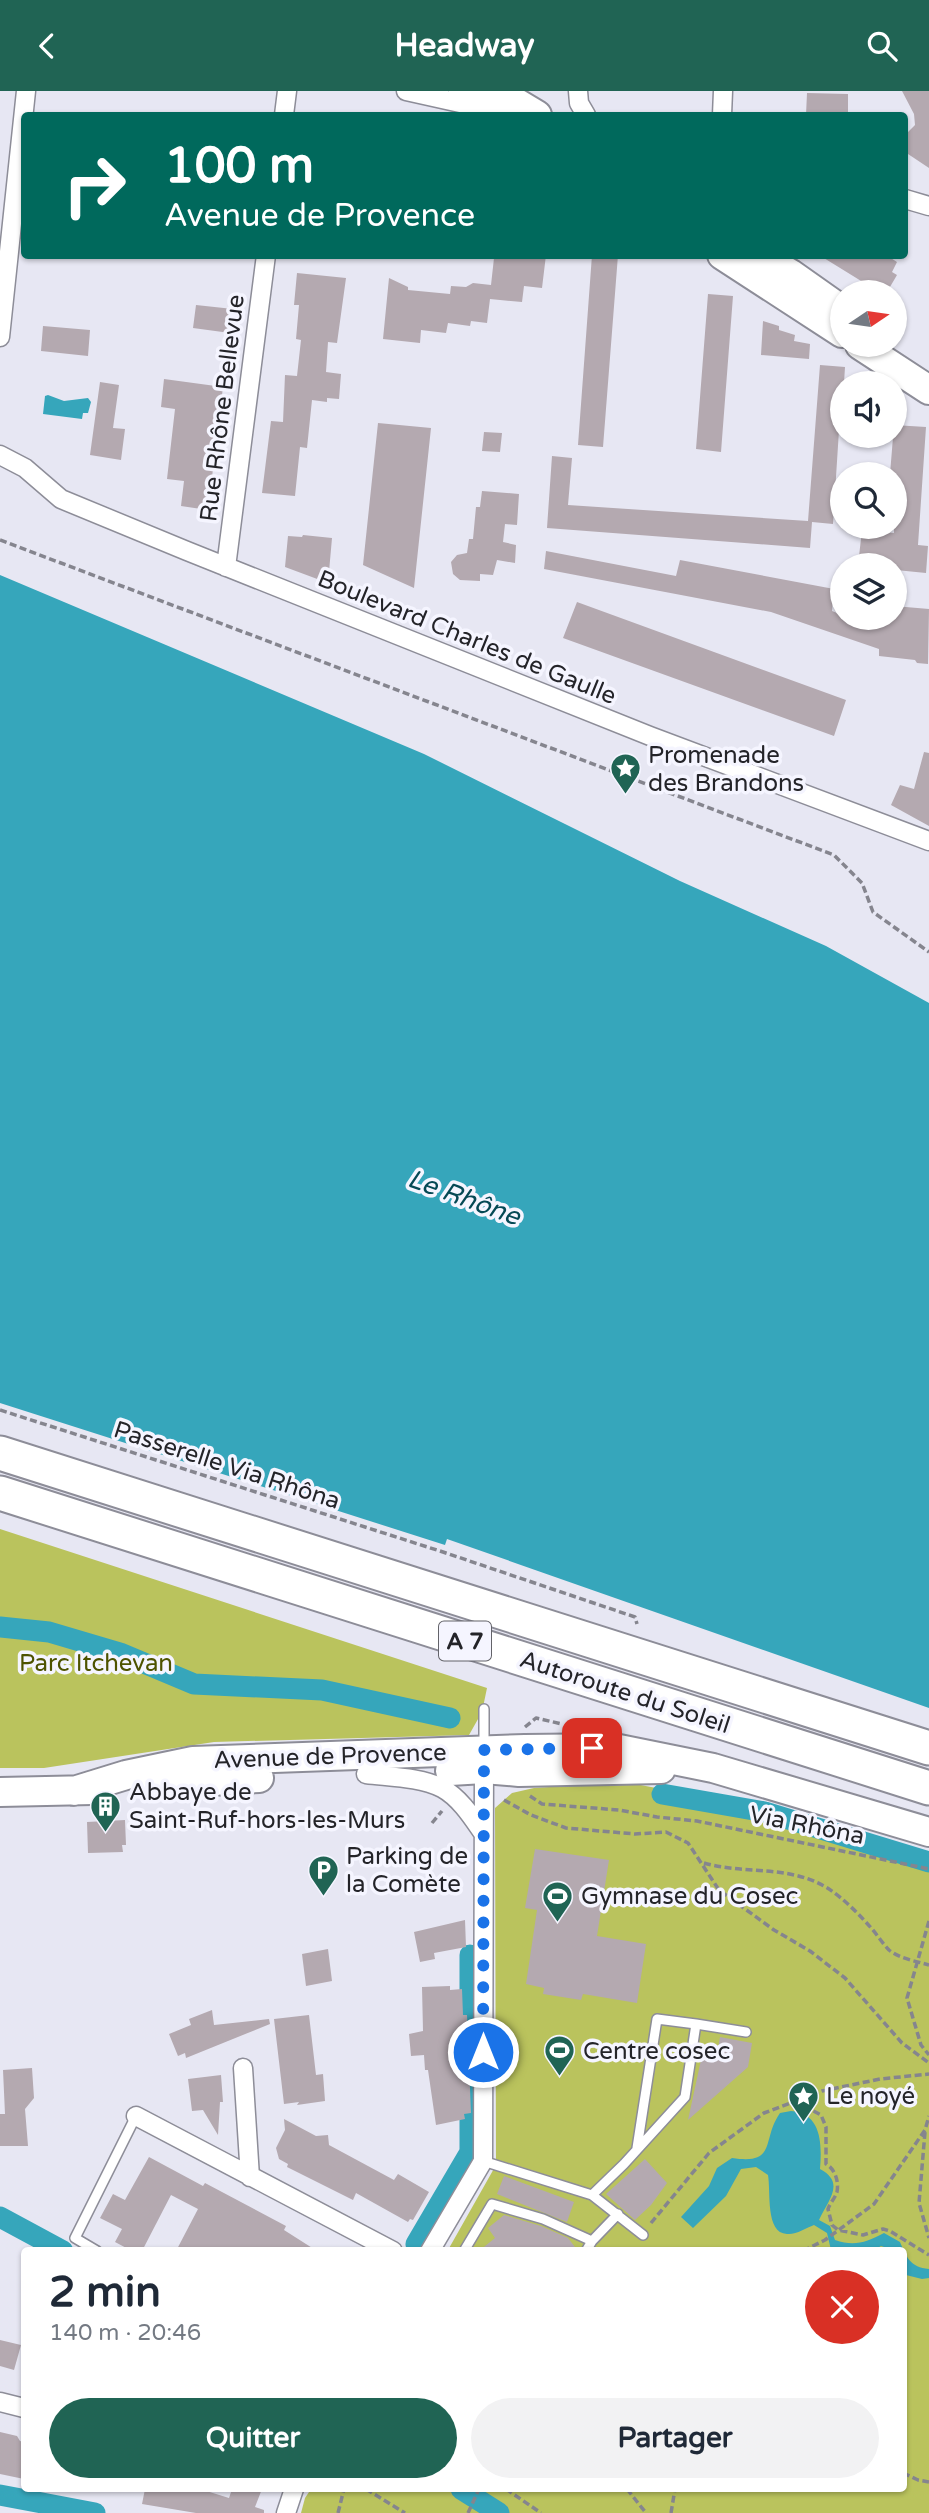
<!DOCTYPE html>
<html lang="fr">
<meta charset="utf-8">
<style>
body{margin:0;font-family:"Varela Round",sans-serif;background:#f2f2f3;color:#1f2937;height:100vh;display:flex;flex-direction:column;font-size:26px;white-space:nowrap}
*{box-sizing:border-box;margin:0}
p{font-size:23px;color:#747a83}
.icon{flex:none;width:38px;height:38px;fill:none;stroke:currentColor;stroke-width:2;stroke-linecap:round;stroke-linejoin:round}
.map{position:relative;flex:1;overflow:hidden}
.details{position:absolute;left:21px;top:2156px;width:886px;height:245px;display:flex;flex-direction:column;background:#fff;border-radius:7px;box-shadow:0 2px 5px #0004}
.details>*{flex:none}
.top-card{position:absolute;left:21px;top:21px;width:887px;height:147px;border-radius:7px;box-shadow:0 2px 5px #0004;background:#00695c;color:#fff;overflow:hidden}
.needle{width:46px;rotate:77deg}
.controls{position:absolute;left:830px;top:189px;display:grid;gap:14px}
.controls a{display:grid;place-items:center;width:77px;height:77px;border-radius:50%;background:#fff;box-shadow:0 2px 5px #0004;font-size:35px}
.pin{position:absolute;display:grid;place-items:center;width:60px;height:60px;color:#fff;margin:-30px;border-radius:14px;box-shadow:0 4px 10px #0006}
.me{position:absolute;width:77px;margin:-38px;rotate:0deg;stroke-linejoin:round;filter:drop-shadow(0 0 5px #0008)}
.turn{display:flex;align-items:center;gap:24px;height:147px;padding:0 28px;font-size:32px}
.turn .icon{width:91px;height:91px;stroke-width:2.5}
.turn b{display:block;font-size:49px;line-height:60px}
.round{display:grid;place-items:center;flex:none;width:74px;height:74px;border-radius:37px;background:#f2f2f3}
.summary{display:flex;align-items:center;justify-content:space-between;height:119px;padding:0 28px}
h1{font-size:42px;font-weight:700;line-height:52px}
.button{display:flex;gap:14px;margin-top:auto;padding:14px 28px}
.button a{flex:1;height:80px;border-radius:42px;background:#206454;color:#fff;font-size:28px;font-weight:700;line-height:80px;text-align:center}
.button a+a{background:#f2f2f3;color:#1f2937}
header{display:flex;justify-content:space-between;align-items:center;height:91px;padding:0 28px;background:#206454;color:#fff;font-size:32px;font-weight:700}
.map>svg:first-child{display:block}
</style>
<header><svg class="icon" aria-label="back" viewBox="0 0 24 24"><path d="M15 5l-7 7 7 7"/></svg>Headway<svg class="icon" aria-label="search" viewBox="0 0 24 24"><circle cx="10" cy="10" r="6"/><path d="M15 15l6 6"/></svg></header>
<div class="map">
<svg width="929" height="2422" viewBox="0 0 929 2422">
<rect width="100%" height="100%" fill="#e7e7f3"/>
<path fill="#bac35d" d="M0,1438L487,1597L482,1621L469,1644L214,1651L44,1677H0Z
M625,1691L828,1730L929,1761V2422H301L305,2407L311,2398H903V2160L448,2159L496,2074L495,1717L512,1702L534,1697Z"/>
<path fill="#36a6bb" d="M48,304L64,310L88,307L91,311L88,322H83L82,328L43,323L45,305Z
M0,484L424,663L680,790L826,855L929,912V1617L447,1448L445,1454L0,1312Z
M791,2020C822,2022 822,2054 820,2078C846,2092 828,2109 819,2129L830,2135L835,2149C855,2156 866,2151 884,2142L900,2151C907,2167 910,2176 929,2178V2187L922,2188L906,2184L903,2178V2160L893,2159L881,2155L874,2159H831L827,2142L814,2134C806,2137 796,2144 787,2143C765,2142 771,2101 768,2084L756,2076L741,2078L726,2105L693,2137L681,2126L709,2095L717,2077L732,2067C778,2074 761,2049 780,2022Z"/>
<g fill="none" stroke-linecap="round" stroke-linejoin="round">
<path stroke="#36a6bb" stroke-width="21" d="M0,1536L49,1541L120,1562L194,1593L322,1599L450,1627
M662,1703L765,1721L929,1771
M0,2126L63,2160
M416,2153L470,2061V1864
M461,2398L499,2422
M0,2404L95,2422"/>
</g>
<path fill="#b4a9b0" d="M902,0H929V77L905,61V44L915,34L914,23Z
M807,2L848,3V24H806Z
M510,164H546L542,197L524,195L522,211L490,208L487,232L471,230L470,235L448,232L446,242L421,239L420,252L383,248L389,187L408,196V199L450,203L451,195L466,196L473,192L491,194L494,167Z
M592,164H618L603,356L578,354Z
M819,164H886L897,171L892,181L897,184L887,201H879Z
M297,182L346,187L337,252L328,251L326,281L341,283L339,308L327,307V311L312,309L307,357L300,356L295,405L262,402L271,330L283,331L285,284L297,285L301,249L296,248L299,214H294Z
M708,203L733,205L721,361L696,358Z
M196,214L233,218L230,242L193,237Z
M763,230L779,235V239L795,244L794,250L810,253L809,268L761,264Z
M43,235L90,239L88,265L41,260Z
M820,274L845,276L844,292H842L833,433L812,431L810,457L547,437L552,365L572,367L568,414L808,430Z
M164,288L223,296L208,419L181,415L184,390L167,388L175,318L161,316Z
M100,291L119,294L113,337L125,338L121,369L90,364Z
M378,332L431,337L414,497L363,474Z
M894,334L926,336L918,454L928,455L926,482L896,479V474H858L862,439L894,442L895,390L894,383H890Z
M484,341L502,342L500,361L482,360Z
M482,400L519,403L517,434L505,433L503,451L516,454L515,472L497,469L493,484L480,483V490L460,489L453,483L451,471L457,464L467,462L469,448H473L476,416H480Z
M303,444L332,447L328,492L285,476L288,445L302,446Z
M546,460L676,485L680,469L834,498L832,520L842,524V527H894V515L929,518L928,573L917,572L915,569L879,565V558L771,521L544,478Z
M577,511L846,609L834,645L563,547Z
M924,661L929,662V735L891,714L900,694L914,698Z
M125,1729L126,1754H122L123,1761L88,1762L87,1731Z
M535,1758L609,1769L597,1845L646,1853L637,1912L583,1903L581,1909L543,1903L544,1897L526,1893L537,1819L525,1817Z
M465,1829L466,1856L434,1862L435,1868L420,1871L414,1841Z
M328,1858L332,1890L306,1895L302,1863Z
M450,1895V1899L462,1898L463,1924H467L471,2022L464,2023L465,2028L436,2034L428,1979H425L424,1964L411,1965L409,1943L423,1940L422,1896Z
M212,1919L214,1934L269,1928L270,1933L186,1967L185,1962L178,1965L169,1943L191,1934L189,1928Z
M309,1924L316,1984L323,1983L325,2010L297,2014L299,2011L284,2013L274,1928Z
M720,1946L752,1952L748,1976L688,2029L704,1955L718,1957Z
M32,1977L34,2007L25,2018L28,2055H0V2023H5L3,1979Z
M221,1984L223,2011H220L218,2044L203,2019L192,2020L188,1988Z
M284,2028L316,2045L328,2044L329,2054L394,2089L398,2083L429,2101L413,2129L410,2128L408,2131L356,2102L353,2109L287,2076L288,2073L279,2068L276,2057L285,2039Z
M149,2066L203,2095L205,2092L286,2135L284,2139L317,2160H176L198,2118L171,2104L142,2160H132L115,2151L122,2138L100,2127L113,2103L125,2109Z
M645,2068L667,2092L651,2114L635,2129L606,2103Z
M504,2085L574,2111L567,2131L497,2103Z
M504,2124L541,2135L568,2147L578,2160H479L495,2147L488,2137Z
M0,2249L21,2254L14,2279L0,2275Z
M0,2341L17,2345L20,2350L24,2351V2388L0,2383Z
M145,2398H200L229,2407L232,2398H262L255,2416L264,2419V2422H196L142,2413Z"/>
<g fill="none" stroke-linecap="round" stroke-linejoin="round">
<defs>
<path id="service" d="M484,1657V1618
M637,2057L657,1928L696,1933
M483,2070L592,2104L643,2144
M592,2104L624,2073L685,2006L696,1933L746,1941
M97,2160L75,2147L136,2025
M464,2160L492,2113L543,2128L592,2150L618,2123
M586,2160L592,2150"/>
<path id="minor" d="M406,0L478,16
M578,0L579,12L586,24
M284,24L287,0
M722,24L723,0
M905,108L929,115
M0,246L26,0
M0,364L25,377L61,408L187,460L650,645L929,750
M226,476L266,164
M366,1683C390,1686 420,1686 442,1697C460,1707 472,1726 483,1742
M243,1977L250,2086
M136,2025L393,2160
M430,2160L483,2070L484,1670
M0,2311L24,2317
M286,2422L294,2398"/>
<path id="primary" d="M463,0L501,24
M497,0L537,24
M722,164L842,242
M759,164L791,183L842,219
M860,254L929,299
M450,1680L484,1678L519,1681L661,1678
M150,1694L259,1687
M74,1700L126,1684L193,1670L525,1658L614,1657L713,1677L929,1741
M0,1701L92,1699"/>
<path id="motorway" d="M0,1362L929,1657
M0,1402L929,1697"/>
</defs>
<use href="#service" stroke="#8d8d98" stroke-width="12"/>
<use href="#minor" stroke="#8d8d98" stroke-width="21"/>
<use href="#primary" stroke="#8d8d98" stroke-width="32"/>
<use href="#motorway" stroke="#8d8d98" stroke-width="37"/>
<path stroke="#85858e" stroke-width="3.5" stroke-dasharray="7 3.5" stroke-linecap="butt" d="M0,449L834,764L862,792L873,821L929,861
M0,1319L443,1461L635,1526L637,1533
M525,1636L536,1627L562,1633
M530,1705L542,1713L619,1719L657,1726L697,1730L929,1778
M504,1709L531,1724L566,1737L635,1743L666,1741L688,1752L719,1799L774,1839L810,1860L845,1887L902,1952L929,1972
M432,1732L442,1720
M704,1772C746,1784 790,1773 829,1798C844,1808 860,1824 872,1838C878,1845 883,1853 889,1859C900,1868 916,1870 929,1874
M929,1830L907,1907L921,1954L929,1964
M795,2010L821,2024L826,2036V2073C835,2078 839,2090 837,2101C835,2107 830,2112 828,2118L832,2134L838,2139L863,2144L883,2138L890,2140L929,2164
M925,2041L919,2112L929,2147
M651,2132L709,2062L764,2022L822,2000L880,1988L929,1983
M803,2160L825,2149L874,2113L925,2039L929,2025
M903,2382L918,2389L929,2391
M366,2398L405,2422
M506,2398L541,2422
M627,2398L646,2422
M338,2422L344,2398
M468,2422L479,2398
M671,2422L675,2398"/>
<use href="#service" stroke="#fff" stroke-width="9"/>
<use href="#minor" stroke="#fff" stroke-width="18"/>
<use href="#primary" stroke="#fff" stroke-width="28"/>
<use href="#motorway" stroke="#fff" stroke-width="33"/>
</g>
<g fill="none" stroke-linecap="round" stroke-linejoin="round">
<path stroke="#1a73e8" stroke-width="12" stroke-dasharray="0 21.6" d="M483,1961L484,1659L592,1657"/>
</g>
<defs>
<symbol id="sight-pin" viewBox="-11 -11 22 30"><path d="M0 17L-7.5 6A9.5 9.5 0 1 1 7.5 6Z" fill="#206454" stroke="#f5f5ff"/><path d="M0-6L1.8-2.2L6-1.7L2.9 1.2L3.7 5.4L0 3.3L-3.7 5.4L-2.9 1.2L-6-1.7L-1.8-2.2Z" fill="#fff"/></symbol>
<symbol id="building-pin" viewBox="-11 -11 22 30"><path d="M0 17L-7.5 6A9.5 9.5 0 1 1 7.5 6Z" fill="#206454" stroke="#f5f5ff"/><path d="M-4-6H4V6H1V3H-1V6H-4ZM-2.5-4.3h1.7v1.8h-1.7ZM.8-4.3h1.7v1.8H.8ZM-2.5-1h1.7V.8h-1.7ZM.8-1h1.7V.8H.8Z" fill="#fff"/></symbol>
<symbol id="parking-pin" viewBox="-11 -11 22 30"><path d="M0 17L-7.5 6A9.5 9.5 0 1 1 7.5 6Z" fill="#206454" stroke="#f5f5ff"/><path d="M-3.5-5.5H1a3.5 3.5 0 0 1 0 7H-1V5.5H-3.5ZM-1-3.4V-.6H.8a1.4 1.4 0 0 0 0-2.8Z" fill="#fff"/></symbol>
<symbol id="stadium-pin" viewBox="-11 -11 22 30"><path d="M0 17L-7.5 6A9.5 9.5 0 1 1 7.5 6Z" fill="#206454" stroke="#f5f5ff"/><path d="M0-5a6.5 5 0 1 0 0 10a6.5 5 0 1 0 0-10ZM-3.5-1.8h7v3.6h-7Z" fill="#fff"/></symbol>
</defs>
<g fill-rule="evenodd">
<use href="#sight-pin" x="608" y="660" width="35" height="47"/>
<use href="#building-pin" x="88" y="1698" width="35" height="47"/>
<use href="#parking-pin" x="306" y="1762" width="35" height="47"/>
<use href="#stadium-pin" x="540" y="1788" width="35" height="47"/>
<use href="#stadium-pin" x="542" y="1942" width="35" height="47"/>
<use href="#sight-pin" x="786" y="1988" width="35" height="47"/>
</g>
<g text-anchor="middle" stroke-width="7" stroke-linejoin="round" paint-order="stroke">
<rect fill="#f5f5ff" stroke="#636369" stroke-width="2" x="439" y="1530.5" width="52" height="39" rx="5"/>
<g font-size="23" font-weight="bold" fill="#242429">
<text x="465" y="1558">A 7</text>
</g>
<g font-size="24" fill="#242429" stroke="#f5f5ff">
<text transform="translate(222 317) rotate(-83)" y="8">Rue Rhône Bellevue</text>
<text transform="translate(467 546) rotate(22)" y="8">Boulevard Charles de Gaulle</text>
<text transform="translate(227 1374) rotate(18)" y="8">Passerelle Via Rhôna</text>
<text transform="translate(625 1601) rotate(18)" y="8">Autoroute du Soleil</text>
<text transform="translate(330 1665) rotate(-2)" y="8">Avenue de Provence</text>
<text transform="translate(807 1734) rotate(11)" y="8">Via Rhôna</text>
</g>
<g font-size="24" fill="#242429" stroke="#f5f5ff" text-anchor="start">
<text x="648" y="672">Promenade<tspan x="648" dy="28">des Brandons</tspan></text>
<text x="129" y="1709">Abbaye de<tspan x="129" dy="28">Saint-Ruf-hors-les-Murs</tspan></text>
<text x="346" y="1773">Parking de<tspan x="346" dy="28">la Comète</tspan></text>
<text x="581" y="1813">Gymnase du Cosec</text>
<text x="583" y="1968">Centre cosec</text>
<text x="826" y="2013">Le noyé</text>
</g>
<g font-size="24" fill="#4e5300" stroke="#f5f5ff">
<text x="96" y="1580">Parc Itchevan</text>
</g>
<g font-size="26" font-style="italic" fill="#054955" stroke="#f5f5ff">
<text transform="translate(464 1106) rotate(20)" y="9">Le Rhône</text>
</g>
</g>
</svg>
<div class="controls">
<a><svg class="needle" viewBox="-14 -14 28 28"><path d="M0-13l5 13h-10z" fill="#e53935"/><path d="M0 13l5-13h-10z" fill="#747a83"/></svg></a>
<a><svg class="icon" aria-label="sound" viewBox="0 0 24 24"><path d="M4 9h4l5-4v14l-5-4H4zM17 9q2 3 0 6"/></svg></a>
<a><svg class="icon" aria-label="search" viewBox="0 0 24 24"><circle cx="10" cy="10" r="6"/><path d="M15 15l6 6"/></svg></a>
<a><svg class="icon" aria-label="layers" viewBox="0 0 24 24"><path d="M12 4l9 5-9 5-9-5zM3 14l9 5 9-5"/></svg></a>
</div>
<div class="pin" style="left:592px;top:1657px;background:#d93025"><svg class="icon" aria-label="arrive" viewBox="0 0 24 24"><path d="M6 21V4h12l-3 4 3 4H6"/></svg></div>
<svg class="me" style="left:483px;top:1961px" viewBox="-20 -20 40 40"><circle r="17" fill="#1a73e8" stroke="#fff" stroke-width="3"/><path d="M0-11L8 9 0 5-8 9z" fill="#fff"/></svg>
<div class="top-card">
<div class="turn"><svg class="icon" aria-label="right" viewBox="0 0 24 24"><path d="M7 20v-9h11M14 6l5 5-5 5"/></svg><div><b>100 m</b>Avenue de Provence</div></div>
</div>
<section class="details">
<div class="summary"><div><h1>2 min</h1><p>140 m · 20:46</p></div><a class="round" style="background:#d93025;color:#fff"><svg class="icon" aria-label="close" viewBox="0 0 24 24"><path d="M6 6l12 12M18 6L6 18"/></svg></a></div>
<div class="button"><a>Quitter</a><a>Partager</a></div>
</section>
</div>
